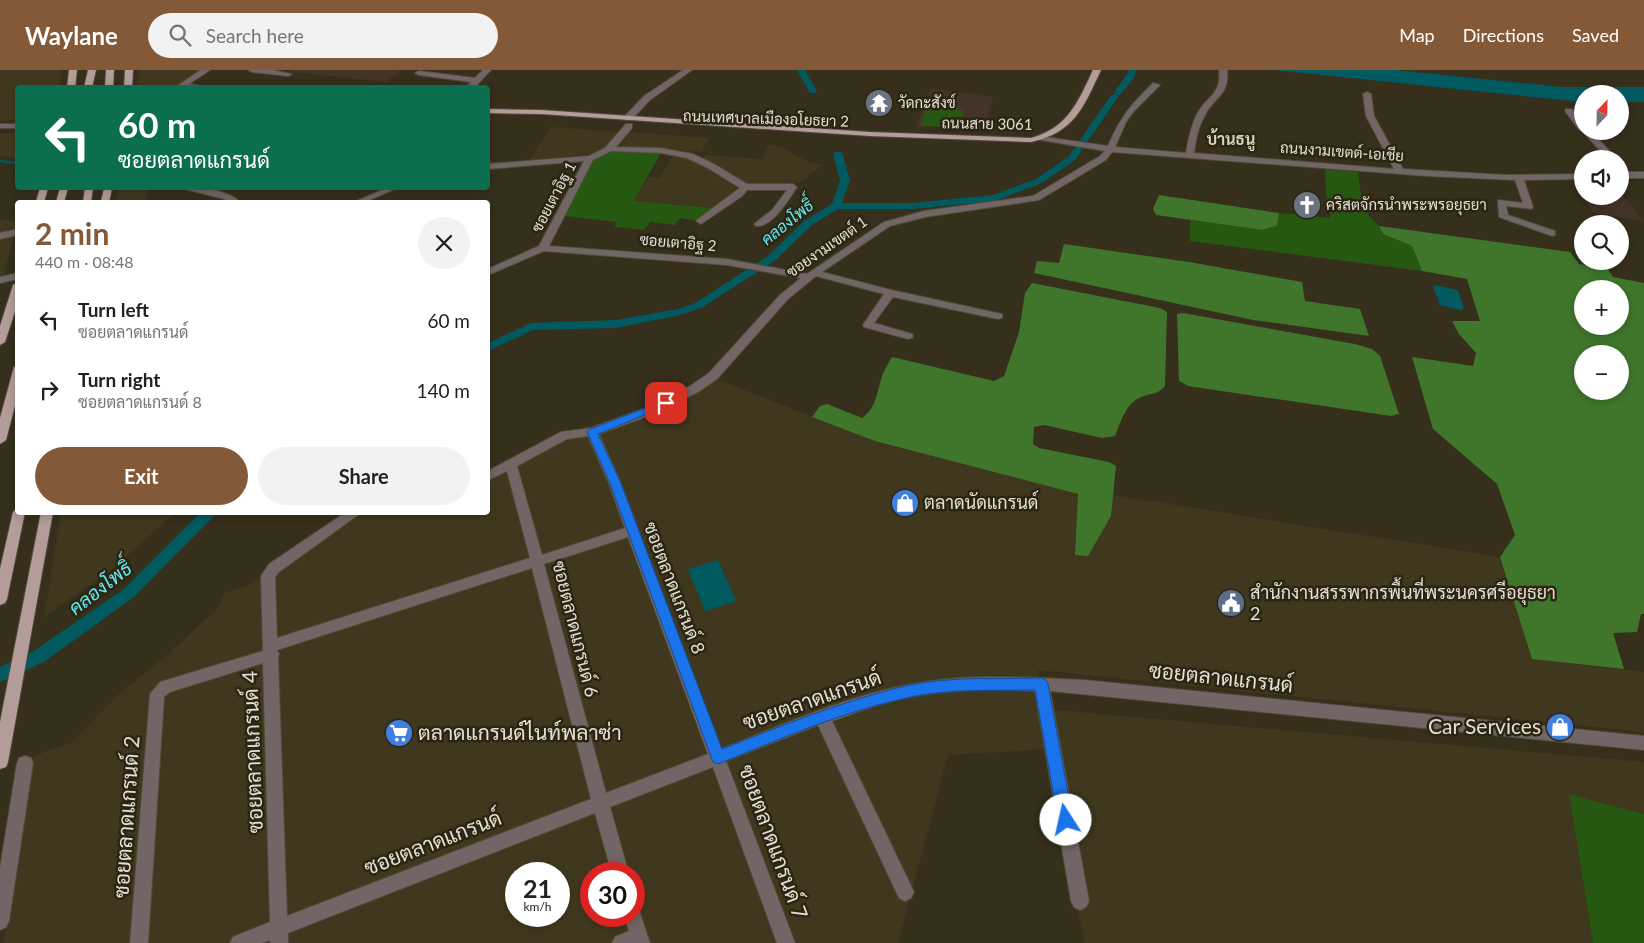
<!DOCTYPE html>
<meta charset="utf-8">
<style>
body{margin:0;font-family:Lato,Sarabun,sans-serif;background:#f2f2f2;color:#202124;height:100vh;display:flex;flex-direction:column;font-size:19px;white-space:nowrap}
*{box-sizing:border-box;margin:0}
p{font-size:16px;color:#757577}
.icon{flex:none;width:28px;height:28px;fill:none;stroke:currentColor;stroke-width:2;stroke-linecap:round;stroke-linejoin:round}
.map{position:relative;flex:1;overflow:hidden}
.sheet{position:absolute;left:15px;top:130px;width:475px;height:315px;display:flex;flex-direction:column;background:#fff;border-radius:5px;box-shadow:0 2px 8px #0003}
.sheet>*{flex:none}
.guide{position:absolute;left:15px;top:15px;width:475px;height:105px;border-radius:5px;box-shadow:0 2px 8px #0003;background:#0b6e4f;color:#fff;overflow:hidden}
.needle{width:32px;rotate:22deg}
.fabs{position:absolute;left:1574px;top:15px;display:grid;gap:10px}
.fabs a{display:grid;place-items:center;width:55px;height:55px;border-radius:50%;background:#fff;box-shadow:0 2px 8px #0003;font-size:25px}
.speed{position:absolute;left:505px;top:792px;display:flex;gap:10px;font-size:25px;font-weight:700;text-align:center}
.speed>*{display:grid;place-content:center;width:65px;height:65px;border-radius:50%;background:#fff;box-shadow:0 2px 8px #0003;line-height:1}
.speed small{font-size:12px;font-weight:400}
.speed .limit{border:8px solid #d22;background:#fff;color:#111}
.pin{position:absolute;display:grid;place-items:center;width:42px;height:42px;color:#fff;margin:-21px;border-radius:10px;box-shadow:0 2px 8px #0006}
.me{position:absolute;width:55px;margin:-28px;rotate:350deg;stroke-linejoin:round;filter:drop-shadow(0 0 4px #0008)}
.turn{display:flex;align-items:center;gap:18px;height:105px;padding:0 20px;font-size:22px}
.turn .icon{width:65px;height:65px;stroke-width:2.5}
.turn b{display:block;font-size:35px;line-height:42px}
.round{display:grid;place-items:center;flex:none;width:52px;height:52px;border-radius:26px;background:#f2f2f2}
.headline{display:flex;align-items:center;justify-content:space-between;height:85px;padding:0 20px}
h1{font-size:30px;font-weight:700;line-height:38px;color:#835938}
.action{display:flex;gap:10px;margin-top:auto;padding:10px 20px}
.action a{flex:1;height:58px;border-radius:30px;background:#835938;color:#fff;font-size:20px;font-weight:700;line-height:58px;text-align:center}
.action a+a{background:#f2f2f2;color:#202124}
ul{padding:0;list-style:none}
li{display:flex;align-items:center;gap:15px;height:70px;padding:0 20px}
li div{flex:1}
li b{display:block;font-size:19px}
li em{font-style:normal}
header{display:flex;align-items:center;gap:30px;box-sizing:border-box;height:70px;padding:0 25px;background:#835938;color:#fff}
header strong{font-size:24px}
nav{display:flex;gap:28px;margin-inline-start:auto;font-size:18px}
.search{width:350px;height:45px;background:#f2f2f2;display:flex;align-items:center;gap:12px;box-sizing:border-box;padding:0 18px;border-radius:28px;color:#757577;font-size:19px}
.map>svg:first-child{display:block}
</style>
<header>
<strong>Waylane</strong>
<div class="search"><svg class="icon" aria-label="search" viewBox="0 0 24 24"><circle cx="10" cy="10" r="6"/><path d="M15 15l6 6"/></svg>Search here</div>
<nav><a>Map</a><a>Directions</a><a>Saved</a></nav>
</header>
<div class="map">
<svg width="1644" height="873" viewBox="0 0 1644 873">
<rect width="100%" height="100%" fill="#352f1c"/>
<path fill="#40381e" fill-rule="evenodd" d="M0,0H61V9L59,17L18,18L17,50L0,51Z
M139,0H202L173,17L137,18Z
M551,57L619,62L605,79L599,83L530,90Z
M629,62L709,68L702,82L620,77Z
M17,63V88L0,86V64Z
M769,75L781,76L805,90L822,95L801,112L746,114L703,88L705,85L763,89Z
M674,84L686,87L705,95L739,117L734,125L715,138L634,131L649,107L660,108Z
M119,118H149L144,132H116Z
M0,149L18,152L0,217Z
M716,309L875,371L1078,424L1075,485H1088L1111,446L1113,425L1500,487L1532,589L1644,602V662L1038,600L1044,639L1644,692V744L1569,724L1593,873H1084L1050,679L948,685L898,873H3L33,686L71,673L120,623L165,587L219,537L223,524L253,513L351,443L488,442V403L561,363L598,354L602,360ZM516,804H559V846H516ZM591,804H634V846H591Z
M61,443V442L175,443L111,500L44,547Z"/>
<path fill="#433328" d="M295,0H395L401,1L386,12L292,2Z
M930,18L993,27L985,59L916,57Z
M1572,114H1582V126H1620V122L1644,151L1594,143Z"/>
<path fill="#265812" d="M927,34L958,38L957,40L964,41L958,57L920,56Z
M614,80L661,83L634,131L715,138L699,151L680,148L675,155L650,152L644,160L615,157L616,152L564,146L592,91Z
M1325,99L1358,102L1362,132L1369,146L1379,156L1383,164L1412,176L1422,201L1190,171V150L1262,160L1277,156L1279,143L1331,148L1326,123Z
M1569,724L1644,744V873H1593Z"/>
<path fill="#3f762c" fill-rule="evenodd" d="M1159,125L1279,143L1277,156L1262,160L1156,145L1153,139Z
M1379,156L1570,182L1579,194L1608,199L1613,207L1644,213V544H1641L1637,562L1613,563L1624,599L1532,589L1500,487L1515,465L1497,414L1433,359L1412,287L1473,296L1476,283L1459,264L1452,251H1480L1467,209L1422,201L1412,176L1383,164ZM1582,219H1620V256H1582ZM1582,284H1620V321H1582Z
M1064,174L1189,192L1302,212L1305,231L1360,239L1369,266L1253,250L1034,203L1037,191L1059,193Z
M1032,213L1160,238L1167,242L1165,316C1157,325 1151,323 1141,327C1125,334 1121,352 1115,366L1102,368L1044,355L1034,357L1033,374L1039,378L1109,392L1116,396L1111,446L1088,486L1075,485L1078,424L875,371L812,347L820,336L827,334L862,348C878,337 877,318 884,301C886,297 889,292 892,287L994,311L1004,306L1019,262L1025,223Z
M1183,243L1355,274L1372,279L1380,286L1399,344L1391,346L1188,316L1179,311L1177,244Z"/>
<path fill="#015a60" d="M1274,0H1396L1560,17H1644V32H1620V24H1582V32Z
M1435,215L1458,220L1464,239L1460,240L1440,235L1433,217Z
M718,490L736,531L705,541L688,499Z"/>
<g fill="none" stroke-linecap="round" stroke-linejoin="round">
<path stroke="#015a60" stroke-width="2.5" d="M0,91L18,93"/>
<path fill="#015a60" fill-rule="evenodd" d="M797,0H805L817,21L816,23H810Z
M1129,0H1137L1134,8L1120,25H1117L1118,27L1075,90L1042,113L995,131L912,139H838L812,155L776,190L703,237L680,245L616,258L533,260L488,281V273L531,253L616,250L678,239L695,233L768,186L804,151L832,134L840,111L833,84L835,82H841L843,84L850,111L842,133H912L993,125L1036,109L1069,86L1111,25H1114C1115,17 1126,9 1129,0Z
M201,442H218L134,527L44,592L0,612V597L32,582L124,519Z"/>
<defs>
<path id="minor" d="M201,0H210L189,14L212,18H174Z
M248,0H272L292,4L288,6L252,2Z
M483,0H491L474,18L467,16L471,12L419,5L415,3L419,1L475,8Z
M683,0H692L650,30L631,50H625V46L644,26Z
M1219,0H1227C1230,25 1215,26 1205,45C1198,57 1196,70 1194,83L1394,99L1366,46L1363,24L1367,22L1371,24L1374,46L1403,99L1505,105L1582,104V109L1524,110L1533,137L1532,139L1506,136L1508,145L1555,161V165L1552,166L1499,147L1498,130L1523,133L1515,110L1427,106L1112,82L1106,90L1039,130L925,147L890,156L822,202L891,220L1002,244V248L998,249L893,227L874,253L912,264L913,266L912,268L908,269L864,257L863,255L884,224L816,206L788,229L717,309L698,322L656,343L599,364L620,411L721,679C780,656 840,629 902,616C961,603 1024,607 1084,610L1644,666V680L1050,621L1089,831L1086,837L1080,840L1074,837L1071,831L1035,621C990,619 945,619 901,629C877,634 855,643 832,651L914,822L911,828L905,831L899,828L818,655L726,691L795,873H777L713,697L610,737L629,804H612L595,743L288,863V873H270V870L262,873H230L233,867L270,852L263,593L170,622L164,627L148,873H130L150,624L160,612L263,581L261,506L269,494L346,442H362L279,502L275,507L277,568L530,488L507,401L488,410V401L561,362L591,358L648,337L690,316L709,303L780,225L801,208L727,195L544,181L488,205V199L539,176L584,91L488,99V94L589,86L605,78L626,54H632V58L616,77L661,78L693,84L714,94L747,114H793L797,117C789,129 772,158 756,156L754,154L772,140L787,120H747L742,126L701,154L696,151L698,149L740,118L708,98L687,88L661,83L611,81L593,90L549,176L727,189L807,204L884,152L924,141L1033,126L1100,86L1105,81L1041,70H1038V66L1108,76C1121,46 1130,36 1153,13L1160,15L1134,41L1126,52L1115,77L1186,83C1188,70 1191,56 1197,44C1207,26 1222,24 1219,0ZM588,366L608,411L625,458L542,485L517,396L567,369ZM628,467L708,684L606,723L544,494ZM532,498L591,729L287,846L278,587L279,584L277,580Z
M1566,39H1572L1582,53V60H1579L1565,41Z
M0,54H18V58H0Z
M1582,61H1591L1617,89H1608Z
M1620,102H1644V108H1620Z
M181,118C197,116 228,120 240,132H230L224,129Z
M387,118H397L365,132H354Z
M18,159V165L0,169V163Z
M18,203V209L0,213V207Z
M25,686L31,688L33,693L9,851L6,857L0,860V798L17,693L19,688Z
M634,838L639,840L650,873H612L615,867L629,861L624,846H634Z"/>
<path id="major" d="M69,0H77L75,18H67Z
M88,0H96L92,18H84Z
M106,0H114L113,18H105Z
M125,0H133L132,18H124Z
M1093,0H1101C1083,38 1075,62 1031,72L870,66L541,44L488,43V39L541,40L870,62L1031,68C1068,58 1078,32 1093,0Z
M40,118H48L44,132H36Z
M60,118H68L64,132H56Z
M85,118H93L91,132H83Z
M104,118H112L109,132H101Z
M18,212V232L5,272L0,275V256L13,215Z
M14,297H18V324L6,370L0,374V348Z
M18,438V442H25L7,529L5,533L0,535V499L13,442Z
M41,442H53L8,692L6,697L0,699V652Z"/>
</defs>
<use href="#minor" stroke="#514b39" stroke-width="2"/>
<use href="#major" stroke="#514b39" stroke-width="2"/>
<use href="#minor" fill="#716665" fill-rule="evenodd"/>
<use href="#major" fill="#b39c9a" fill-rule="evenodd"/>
</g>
<path fill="#1a73e8" stroke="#114b97" d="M666,330L671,333L669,335L598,364L620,411L722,679C781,656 840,632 901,617C946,606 995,609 1041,608L1046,610L1048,614L1073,750L1071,756L1066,758L1060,756L1058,750L1035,620C991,621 946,618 902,629C839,643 778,670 718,694L713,692L609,411L587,362L588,360Z"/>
<defs>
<symbol id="temple-disc" viewBox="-11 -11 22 22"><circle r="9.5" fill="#6b7280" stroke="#2b2512"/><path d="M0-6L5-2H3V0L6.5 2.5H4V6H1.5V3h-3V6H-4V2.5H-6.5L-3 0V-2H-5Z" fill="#fff"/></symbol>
<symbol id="church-disc" viewBox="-11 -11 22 22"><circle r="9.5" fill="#6b7280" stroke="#2b2512"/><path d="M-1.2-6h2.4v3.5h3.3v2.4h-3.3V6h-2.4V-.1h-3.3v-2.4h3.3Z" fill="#fff"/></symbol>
<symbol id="shop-disc" viewBox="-11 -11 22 22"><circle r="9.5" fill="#3f7fe0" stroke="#2b2512"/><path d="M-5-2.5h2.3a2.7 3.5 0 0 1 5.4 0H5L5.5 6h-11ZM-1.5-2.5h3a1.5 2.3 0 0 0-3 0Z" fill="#fff"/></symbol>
<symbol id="civic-disc" viewBox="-11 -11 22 22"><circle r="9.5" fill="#5c6f8a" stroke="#2b2512"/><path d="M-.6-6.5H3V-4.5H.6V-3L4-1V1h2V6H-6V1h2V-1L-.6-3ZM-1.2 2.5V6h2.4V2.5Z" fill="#fff"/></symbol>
<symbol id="supermarket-disc" viewBox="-11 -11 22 22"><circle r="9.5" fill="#3f7fe0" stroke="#2b2512"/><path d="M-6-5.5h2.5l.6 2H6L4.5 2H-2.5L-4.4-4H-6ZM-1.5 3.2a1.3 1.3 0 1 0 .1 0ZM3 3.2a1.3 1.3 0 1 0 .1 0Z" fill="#fff"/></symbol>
</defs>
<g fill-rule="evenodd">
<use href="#temple-disc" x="863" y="17" width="32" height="32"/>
<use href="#church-disc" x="1291" y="119" width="32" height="32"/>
<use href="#shop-disc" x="889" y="417" width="32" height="32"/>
<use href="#civic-disc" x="1215" y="517" width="32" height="32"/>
<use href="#shop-disc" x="1544" y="641" width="32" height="32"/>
<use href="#supermarket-disc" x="383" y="647" width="32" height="32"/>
</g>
<g text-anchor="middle" stroke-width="5" stroke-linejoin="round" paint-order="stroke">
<g font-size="15" fill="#e3e0d4" stroke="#2b2512" text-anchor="start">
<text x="898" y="38">วัดกะสังข์</text>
<text x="1326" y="140">คริสตจักรนำพระพรอยุธยา</text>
</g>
<g font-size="15" fill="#e3e0d4" stroke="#2b2512">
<text transform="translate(766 49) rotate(2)" y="5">ถนนเทศบาลเมืองอโยธยา 2</text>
<text transform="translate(987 54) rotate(1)" y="5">ถนนสาย 3061</text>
<text transform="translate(1342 82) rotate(4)" y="5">ถนนงามเขตต์-เอเชีย</text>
<text transform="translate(554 127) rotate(-62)" y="5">ซอยเตาอิฐ 1</text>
<text transform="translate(678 173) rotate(5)" y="5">ซอยเตาอิฐ 2</text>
<text transform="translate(827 177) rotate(-35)" y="5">ซอยงามเขตต์ 1</text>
</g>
<g font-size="16" font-weight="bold" fill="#dad3bb" stroke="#2b2512">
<text x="1231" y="75">บ้านธนู</text>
</g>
<g font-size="16" font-style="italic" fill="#61ecf9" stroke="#2b2512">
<text transform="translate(787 152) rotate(-39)" y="6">คลองโพธิ์</text>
</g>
<g font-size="18" fill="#e3e0d4" stroke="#2b2512" text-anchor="start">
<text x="924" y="439">ตลาดนัดแกรนด์</text>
<text x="1250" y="529">สำนักงานสรรพากรพื้นที่พระนครศรีอยุธยา<tspan x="1250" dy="21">2</tspan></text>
</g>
<g font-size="18" fill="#e3e0d4" stroke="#2b2512">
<text transform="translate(674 518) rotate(69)" y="6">ซอยตลาดแกรนด์ 8</text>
<text transform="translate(575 559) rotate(76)" y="6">ซอยตลาดแกรนด์ 6</text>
</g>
<g font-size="19" font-style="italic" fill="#61ecf9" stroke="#2b2512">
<text transform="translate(100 518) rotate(-38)" y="7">คลองโพธิ์</text>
</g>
<g font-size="21" fill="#e3e0d4" stroke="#2b2512">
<text transform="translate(1221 608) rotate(6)" y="7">ซอยตลาดแกรนด์</text>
<text transform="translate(812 630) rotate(-19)" y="7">ซอยตลาดแกรนด์</text>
<text transform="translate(253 682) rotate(-92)" y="7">ซอยตลาดแกรนด์ 4</text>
<text transform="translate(127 747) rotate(-86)" y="7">ซอยตลาดแกรนด์ 2</text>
<text transform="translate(773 772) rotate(70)" y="7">ซอยตลาดแกรนด์ 7</text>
<text transform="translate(433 773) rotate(-21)" y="7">ซอยตลาดแกรนด์</text>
</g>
<g font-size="21" fill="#e3e0d4" stroke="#2b2512" text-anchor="end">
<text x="1541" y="664">Car Services</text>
<text x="418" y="670" text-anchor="start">ตลาดแกรนด์ไนท์พลาซ่า</text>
</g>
</g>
</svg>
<div class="fabs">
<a><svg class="needle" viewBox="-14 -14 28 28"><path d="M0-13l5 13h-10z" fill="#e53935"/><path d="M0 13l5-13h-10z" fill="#757577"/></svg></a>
<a><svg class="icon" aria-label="sound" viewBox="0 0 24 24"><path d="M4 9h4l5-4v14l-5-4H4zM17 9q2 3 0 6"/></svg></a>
<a><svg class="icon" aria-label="search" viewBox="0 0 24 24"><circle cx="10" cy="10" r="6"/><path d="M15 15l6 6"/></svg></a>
<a>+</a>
<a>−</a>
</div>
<div class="speed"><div>21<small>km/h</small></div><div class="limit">30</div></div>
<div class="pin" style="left:666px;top:333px;background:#d93025"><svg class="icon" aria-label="arrive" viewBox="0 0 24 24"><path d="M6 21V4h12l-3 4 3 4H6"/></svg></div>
<svg class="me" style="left:1066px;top:750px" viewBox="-20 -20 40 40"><circle r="19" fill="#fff"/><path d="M0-13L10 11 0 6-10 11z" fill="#1a73e8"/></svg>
<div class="guide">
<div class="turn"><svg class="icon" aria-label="left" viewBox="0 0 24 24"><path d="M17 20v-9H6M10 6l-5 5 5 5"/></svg><div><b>60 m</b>ซอยตลาดแกรนด์</div></div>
</div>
<section class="sheet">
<div class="headline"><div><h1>2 min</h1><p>440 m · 08:48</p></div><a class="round"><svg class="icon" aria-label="close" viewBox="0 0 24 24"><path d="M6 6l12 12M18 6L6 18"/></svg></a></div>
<ul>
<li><svg class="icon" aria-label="left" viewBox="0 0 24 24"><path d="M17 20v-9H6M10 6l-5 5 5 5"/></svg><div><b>Turn left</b><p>ซอยตลาดแกรนด์</p></div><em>60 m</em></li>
<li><svg class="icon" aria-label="right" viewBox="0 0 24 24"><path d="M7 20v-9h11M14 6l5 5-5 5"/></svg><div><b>Turn right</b><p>ซอยตลาดแกรนด์ 8</p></div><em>140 m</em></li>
</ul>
<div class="action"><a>Exit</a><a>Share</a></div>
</section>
</div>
